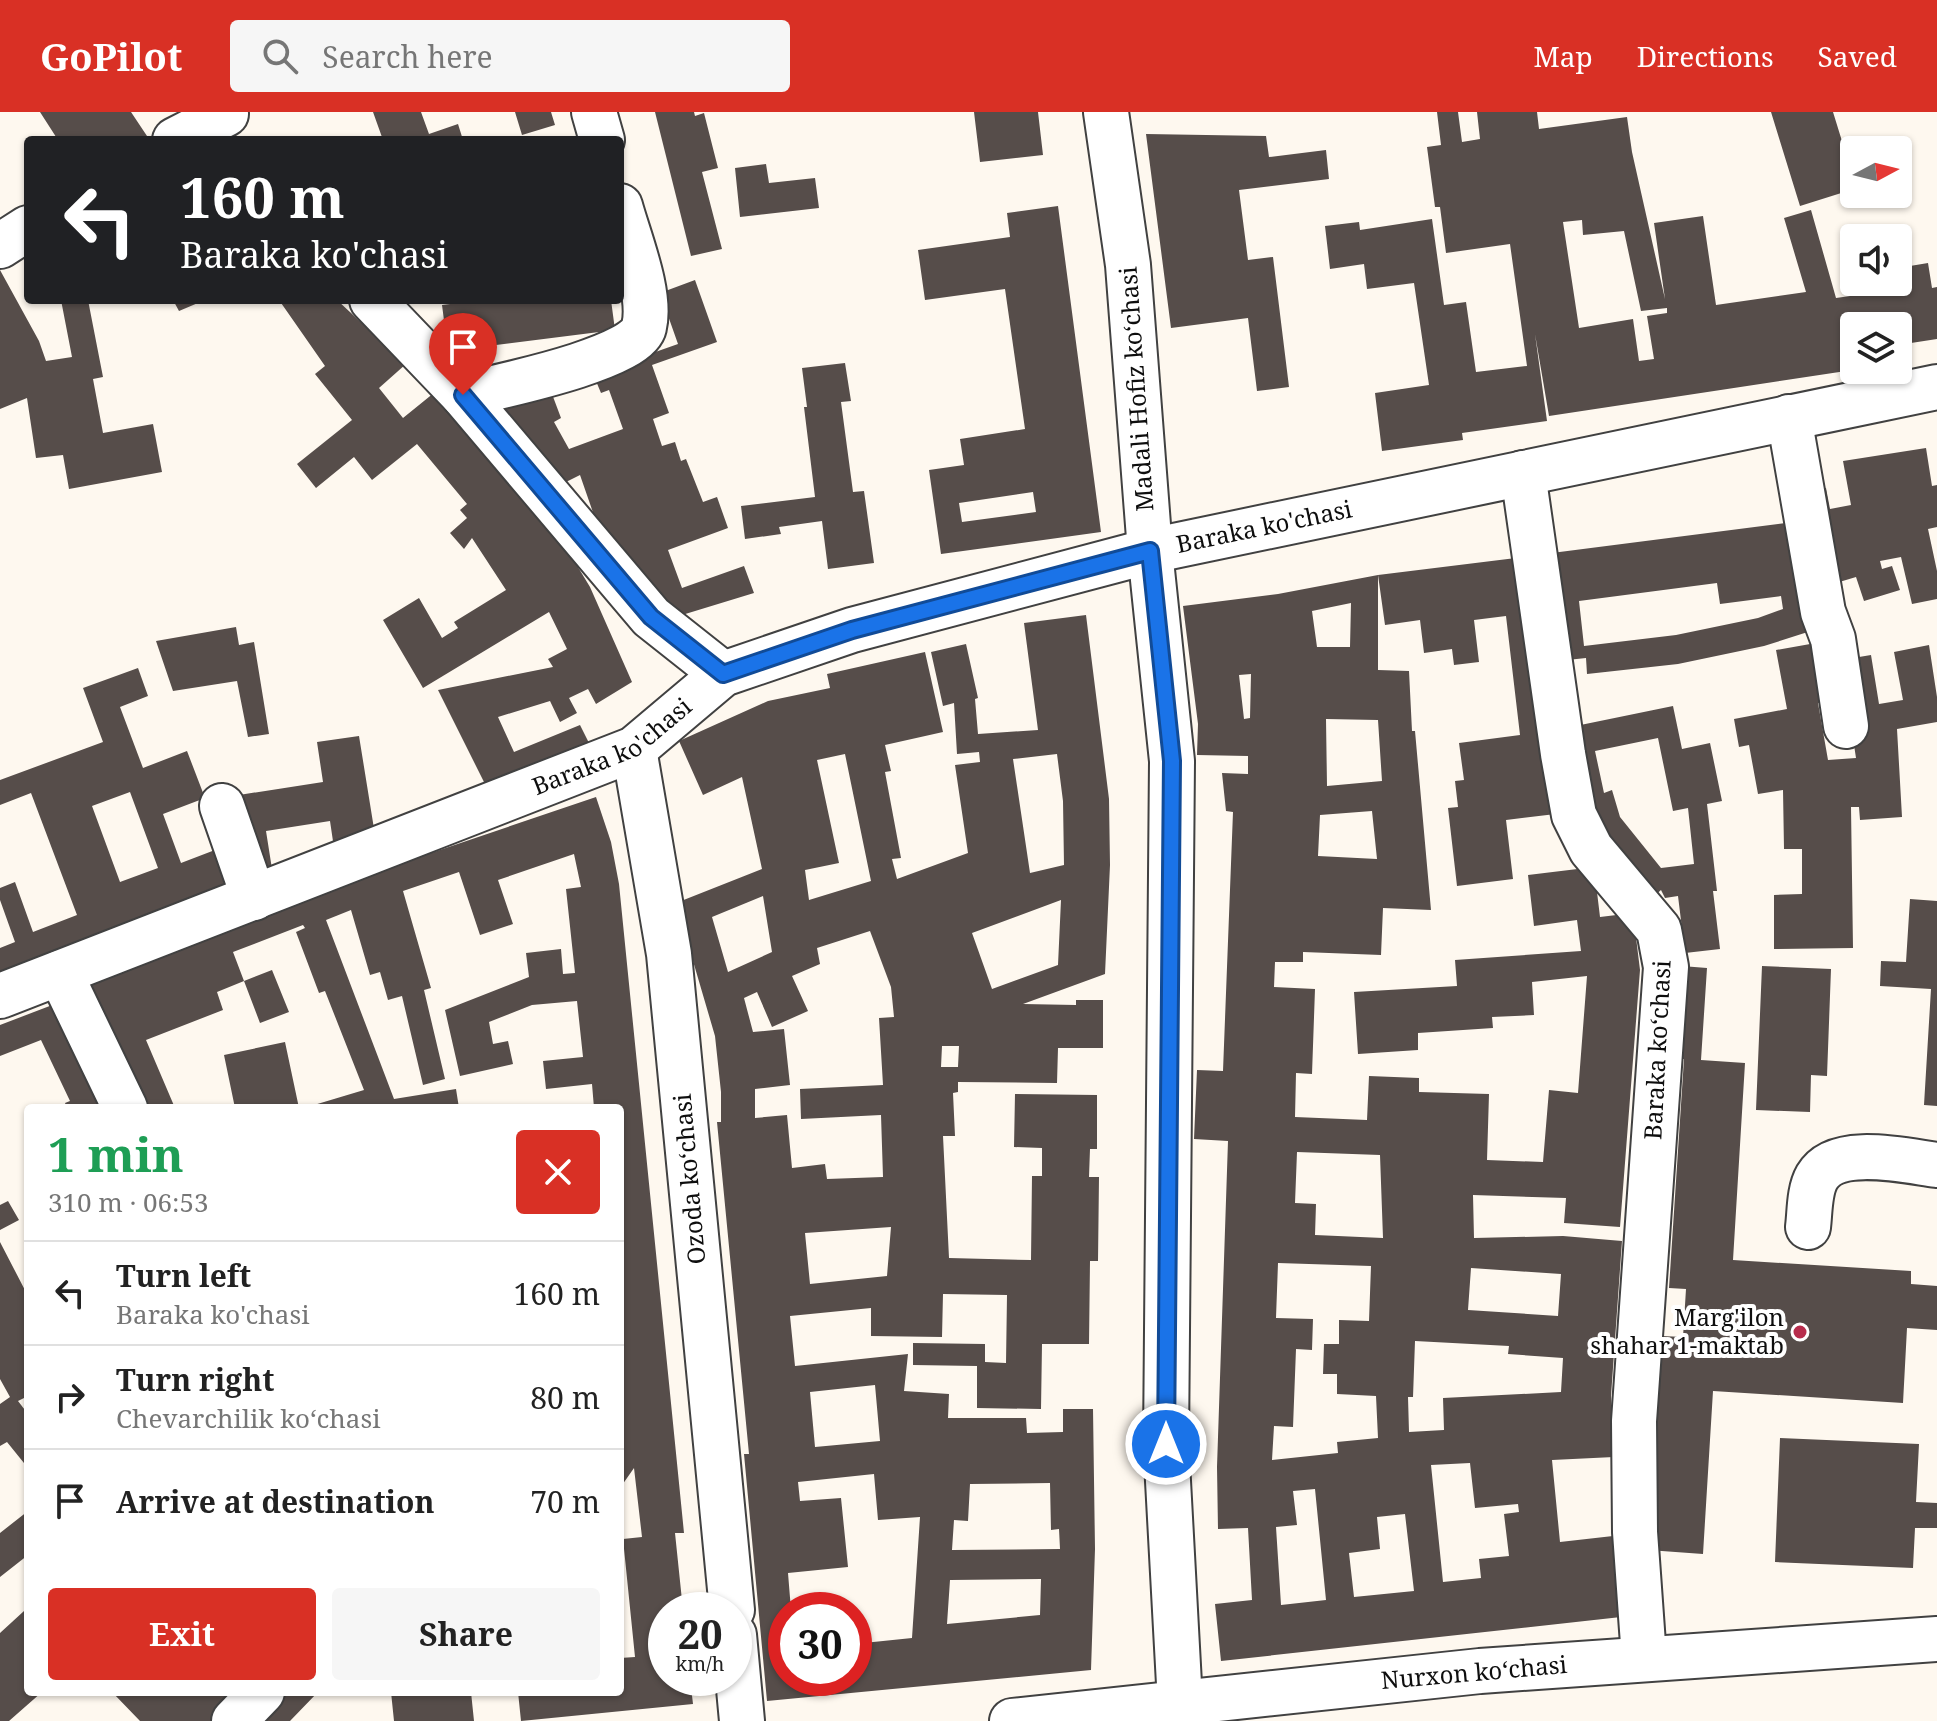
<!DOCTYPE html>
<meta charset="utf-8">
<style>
body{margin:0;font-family:"Noto Serif",serif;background:#f6f6f6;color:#222;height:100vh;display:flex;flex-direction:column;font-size:30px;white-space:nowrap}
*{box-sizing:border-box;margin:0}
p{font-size:26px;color:#767676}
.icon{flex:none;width:44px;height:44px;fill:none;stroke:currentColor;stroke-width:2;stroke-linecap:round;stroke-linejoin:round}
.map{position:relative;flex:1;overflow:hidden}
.drawer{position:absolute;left:24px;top:992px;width:600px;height:592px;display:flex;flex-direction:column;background:#fff;border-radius:8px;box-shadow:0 2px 6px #0004}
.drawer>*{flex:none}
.banner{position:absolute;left:24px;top:24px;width:600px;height:168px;border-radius:8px;box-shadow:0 2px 6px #0004;background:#202124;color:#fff;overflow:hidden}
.needle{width:52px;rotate:83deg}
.fabs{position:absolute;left:1840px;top:24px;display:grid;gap:16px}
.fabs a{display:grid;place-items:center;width:72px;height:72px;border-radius:8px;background:#fff;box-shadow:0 2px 6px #0004;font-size:40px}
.speed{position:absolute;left:648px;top:1480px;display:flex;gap:16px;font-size:40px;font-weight:700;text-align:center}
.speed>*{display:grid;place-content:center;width:104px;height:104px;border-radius:50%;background:#fff;box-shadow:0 2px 6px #0004;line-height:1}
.speed small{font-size:20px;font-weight:400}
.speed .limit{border:12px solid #d22;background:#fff;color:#111}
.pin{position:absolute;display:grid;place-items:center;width:68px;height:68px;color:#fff;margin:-82px -34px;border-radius:50% 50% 50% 0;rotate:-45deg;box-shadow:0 0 8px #0007}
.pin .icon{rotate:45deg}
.me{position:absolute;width:88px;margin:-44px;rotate:0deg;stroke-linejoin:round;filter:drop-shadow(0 0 6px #0008)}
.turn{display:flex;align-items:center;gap:28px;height:168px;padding:0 24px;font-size:36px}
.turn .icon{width:104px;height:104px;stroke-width:2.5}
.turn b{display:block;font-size:56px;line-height:68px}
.round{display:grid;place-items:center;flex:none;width:84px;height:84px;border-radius:8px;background:#f6f6f6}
.head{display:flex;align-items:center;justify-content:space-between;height:136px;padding:0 24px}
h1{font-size:48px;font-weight:700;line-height:60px;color:#1e9e55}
.cta{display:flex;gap:16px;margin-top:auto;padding:16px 24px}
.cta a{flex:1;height:92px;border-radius:8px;background:#d93025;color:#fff;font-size:32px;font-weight:700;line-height:92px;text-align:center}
.cta a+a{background:#f6f6f6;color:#222}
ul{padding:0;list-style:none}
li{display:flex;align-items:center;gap:24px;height:104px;padding:0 24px;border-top:2px solid #e0e0e0}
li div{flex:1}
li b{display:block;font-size:30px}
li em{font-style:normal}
header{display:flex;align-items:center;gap:48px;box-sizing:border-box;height:112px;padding:0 40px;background:#d93025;color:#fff}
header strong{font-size:38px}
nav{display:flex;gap:44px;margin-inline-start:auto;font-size:28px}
.search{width:560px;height:72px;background:#f6f6f6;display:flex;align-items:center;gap:20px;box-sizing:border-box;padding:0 28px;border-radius:8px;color:#767676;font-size:30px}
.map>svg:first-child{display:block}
</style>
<header>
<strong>GoPilot</strong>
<div class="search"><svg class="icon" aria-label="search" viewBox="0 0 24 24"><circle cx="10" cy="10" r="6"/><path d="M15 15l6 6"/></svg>Search here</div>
<nav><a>Map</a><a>Directions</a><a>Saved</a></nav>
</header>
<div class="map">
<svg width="1937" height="1609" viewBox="0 0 1937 1609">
<rect width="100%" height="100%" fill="#fef8ef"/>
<path fill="#564d4a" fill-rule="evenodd" d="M40,0H131L149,27L58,28Z
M373,0H421L429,22L458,12L463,28H383Z
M515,0H551L555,13L522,23Z
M655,0H694L695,4L704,1L718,56L702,60L722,137L691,144Z
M974,0H1038L1043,43L980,50Z
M1437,0H1458L1462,30L1480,27L1477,0H1537L1539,17L1627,5L1632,40L1665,187L1654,111L1703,104L1716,193L1806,180L1784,106L1811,98L1836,186L1878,180L1876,170H1898V156L1928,151L1932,176L1937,175V227L1898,233V214H1854V240L1844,241L1846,259L1549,304L1535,222L1547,309L1462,321L1463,328L1382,339L1375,281L1429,273L1414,171L1367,177L1364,152L1330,157L1325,114L1359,110L1360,118L1432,107L1444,193L1466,190L1476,260L1527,254L1510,132L1446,141L1440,95H1435L1427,35L1441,33ZM1582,108L1583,123L1624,119L1641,199L1667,196V201L1647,204L1654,247L1639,249L1633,207L1579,216L1563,110Z
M1771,0H1833L1854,68V77L1800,94Z
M1146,22L1266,24L1269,45L1326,38L1329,67L1239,78L1248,148L1273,145L1289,275L1257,279L1248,206L1171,216Z
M766,52L769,71L815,66L819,96L740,105L735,56Z
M1058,94L1101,420L941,442L929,358L964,353L960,327L1025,317L1005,177L925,188L918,138L1010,125L1007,101ZM1033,380L1036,400L962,410L959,391Z
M0,158L39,229L46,249L72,245L61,188H88L103,265L93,267L103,321L153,312L162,360L69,377L63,343L36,346L27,286L0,297Z
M695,168L717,230L652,253L669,301L653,307L662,334L675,330L681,349L686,347L703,390L717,385L728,416L668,438L682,476L744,454L754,481L682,503L610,434L605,435L580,363L558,374L501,293L549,274L561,306L554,310L569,337L623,317L609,278L601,281L593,262L678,232L660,181Z
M173,188H205L179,199Z
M279,188H337L406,252L379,276L403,306L440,276L567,437L590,475L632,570L596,592L588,577L569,586L577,601L560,610L550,589L498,605L514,640L580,613L594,641L492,686L438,578L553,555L548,547L567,537L549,500L423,576L383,508L419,486L442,526L458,516L454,510L506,478L472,426L464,437L450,421L467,406L460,398L467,392L417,332L372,368L354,345L316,376L297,352L352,308L315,262L325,254Z
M483,188H611L615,218L448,239L442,193Z
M845,251L851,289L841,290L853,380L864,379L874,451L828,457L822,409L779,415L781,422L745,427L741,394L815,385L804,295H807L802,256Z
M1926,336L1932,374L1937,373V415L1928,417L1937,459V487L1912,492L1901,445L1880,449L1882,457L1892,454L1900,478L1864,489L1856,465L1826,474L1809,379L1826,376L1830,397L1851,393L1843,349Z
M1801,409L1814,518L1764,534L1678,552L1587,562L1586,546L1558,549L1544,442ZM1717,471L1720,492L1781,484L1783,497L1758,506L1676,523L1584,534L1579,489Z
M1533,444L1564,701L1506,708L1513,767L1457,774L1448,696L1458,695L1455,669L1464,668L1459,631L1520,623L1506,504L1474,508L1479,550L1454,553L1452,537L1424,541L1420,508L1385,513L1378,463Z
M1378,463V558L1409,559L1412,619H1415L1431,798L1383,796L1381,843L1303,840V850H1275L1274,875L1315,877L1312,962L1296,961L1295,1005L1367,1008L1369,964L1419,966V980L1489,982L1487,1048L1543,1050L1549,978L1578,981L1587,864L1532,870L1534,903L1492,905L1493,916L1418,921V938L1358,942L1354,880L1457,874L1455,848L1581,839L1577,808L1534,814L1528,763L1594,755L1600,805L1633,801L1640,858L1620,1115L1564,1111L1566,1086L1473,1083L1474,1126L1563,1124L1622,1129L1611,1284L1614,1345L1552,1348L1560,1430L1613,1424L1621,1505L1221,1549L1215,1492L1252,1488L1248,1416L1218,1417L1217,1355L1228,1029L1194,1027L1197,958L1223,959L1233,700L1226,699L1222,661L1248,662V644L1197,643L1198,612L1183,494L1278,482ZM1351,491L1350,535H1317L1312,499ZM1251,562L1250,606L1244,607L1239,563ZM1326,607L1378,608L1382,669L1327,674ZM1372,699L1377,747L1318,744L1320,703ZM1297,1040L1380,1043L1383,1126L1315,1123L1316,1092L1295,1091ZM1278,1151L1371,1154L1369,1209L1339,1208V1232H1324L1323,1262H1337V1282L1376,1284L1378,1326L1337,1330L1338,1341L1272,1348L1274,1314L1293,1315L1296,1237L1312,1238L1313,1207L1276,1206ZM1471,1156L1561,1162L1558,1204L1468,1198ZM1415,1229L1509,1234L1508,1242L1563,1246L1561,1280L1443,1286L1444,1318L1409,1320L1408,1285H1413ZM1470,1351L1475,1396L1518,1392L1519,1400L1504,1402L1509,1444L1479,1447L1481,1466L1443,1470L1431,1353ZM1315,1377L1326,1488L1281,1493L1276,1415L1297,1413L1293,1379ZM1405,1402L1414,1479L1354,1485L1349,1441L1380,1437L1377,1405Z
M1086,503L1109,687L1110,753L1105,862L1023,892L1076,893V888H1103V936H1058L1057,971L958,970V980L953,981L955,1024H943L949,1146L1031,1148L1032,1064H1042V1036L1014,1035L1015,982L1097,983V1037H1090L1089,1065H1099L1098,1149H1090L1089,1232H1042L1041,1297L977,1296V1254L913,1253V1231L985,1232V1250L1006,1251L1007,1183L943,1182L942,1225L871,1224V1196L790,1204L795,1254L908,1242L904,1279L949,1282L948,1306H1026L1027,1321L1063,1320V1297H1093L1095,1437L1091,1558L767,1589L744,1342H749L717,1010H721V980L715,924L676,791L762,757L742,665L703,683L679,629L768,589L830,576L827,562L925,540L943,620L885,633L891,659L885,660L901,746L892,747L897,767L968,741L955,653L980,650L979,640L957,642L954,591L943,594L931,540L966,532L978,586L975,587L978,622L1038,618L1024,511ZM845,642L871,769L809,788L805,758L839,751L817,648ZM1057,642L1063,689L1064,753L1030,761L1013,647ZM763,784L772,840L728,860L712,805ZM1061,788L1058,853L992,877L972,821ZM870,819L891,875L894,905L879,906L883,973L800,977L801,1007L881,1003L883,1065L827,1067L825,1052L792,1056L787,1003L755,1006V977L790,973L784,917L753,920L744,886L757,880L772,915L808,899L792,864L820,852L817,836ZM942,934H959L958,955H941ZM891,1115L887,1164L810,1172L805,1121ZM875,1273L880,1329L815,1335L810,1280ZM874,1362L878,1408L920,1405L912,1526L854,1532V1566H786V1498H791L788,1461L848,1455L841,1386L800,1389L798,1370ZM1050,1371L1051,1418L1059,1417L1060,1437L952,1438L954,1408L968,1409L970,1372ZM1041,1467L1040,1503L947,1512L950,1468Z
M236,515L239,533L254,530L269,622L248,625L237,569L173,579L156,529Z
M1827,529L1838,587L1818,591L1828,648L1856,646L1841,548L1871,543L1879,592L1903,588L1894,540L1929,533L1937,585V610L1897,617L1902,705L1860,708L1859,695H1851L1853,836L1774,837V783L1802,782V737H1784L1783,678L1758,682L1749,633L1739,635L1734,607L1787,597L1776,538Z
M138,556L148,584L120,595L143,656L187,639L205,686L163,702L181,751L228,733L241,766L172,792L174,800L0,865V836L15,830L0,788V776L15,770L33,820L77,803L31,681L0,693V668L103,630L83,576ZM130,680L158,756L120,770L92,694Z
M1673,594L1682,637L1710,631L1722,689L1707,692L1717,779H1713L1720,837L1685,841L1678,784L1665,786L1661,778L1651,787L1595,718L1561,617ZM1658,626L1673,699L1688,696L1694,752L1661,756L1620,705L1612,678L1604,681L1595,639Z
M359,624L376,729L334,736L330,709L266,719L272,757L251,761L239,683L323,670L317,630Z
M596,685L611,730L619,772L684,1421H675L683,1498H666V1566H690L693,1592L521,1609L518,1580H620V1546L635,1545L623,1427L642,1425L634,1356L620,1376V996H594L592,972L546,977L543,949L583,945L577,889L532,893L489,910L493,932L508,929L513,952L460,964L445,898L529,865L526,841L561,837L563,862L575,861L566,777L581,775L574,742L498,768L513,812L480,823L459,760L403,779L431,876L424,878L445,967L423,973L402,884L388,888L380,860L370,863L351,798L326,808L394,987L456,977L459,996H304L364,978L325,879L319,881L296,820L305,816L303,813L233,840L244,869L272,858L289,900L260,911L244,869L217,880L223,898L146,928L175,996H140L89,872L372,761Z
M1910,787L1937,789V994L1924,993L1931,877L1880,874L1881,849L1906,850Z
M1669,853L1707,856L1701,948L1745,951L1733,1148L1911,1159V1172L1937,1174V1218L1907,1216L1903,1291L1713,1279L1703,1442L1648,1438L1662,1224L1683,1225L1686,1177L1669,1176L1684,947L1663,946Z
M1762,854L1831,857L1827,964L1811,963L1810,1000L1756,998Z
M68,887L121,996H67L65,991L70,989L41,928L0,944V913Z
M285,930L299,996H235L224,943Z
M8,1089L19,1108L0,1118V1093Z
M0,1130L28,1184V1284L18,1289L28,1302V1356L7,1330L0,1334V1292L10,1285L0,1267Z
M1780,1326L1919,1332L1916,1390L1937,1391V1416H1915L1913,1456L1775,1450Z
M28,1399V1443L0,1465V1421Z
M24,1499L28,1503V1580H42L9,1609H0V1521Z
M112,1580H251L222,1609H140Z
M273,1580H318L290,1609H245Z
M391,1580H471L474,1609H394Z"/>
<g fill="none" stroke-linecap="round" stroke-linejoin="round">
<defs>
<g id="minor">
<path d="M594,0L602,28"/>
<path d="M1106,0L1128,153L1150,439L1172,649L1166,1332L1181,1609"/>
<path d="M175,28L226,2"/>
<path d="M0,134L28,116"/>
<path d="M372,188L463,283L651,505L723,562"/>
<path d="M463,283C496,275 637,247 644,215C652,182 629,127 620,94"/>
<path d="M1789,305L1823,500L1833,527L1846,614"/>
<path d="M1523,361L1563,642L1574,703L1591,737L1659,818L1666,855L1634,1309L1635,1420L1644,1546"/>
<path d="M634,637L669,842L732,1498"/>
<path d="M222,694L254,786"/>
<path d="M60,861L125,996"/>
<path id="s1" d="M0,884L634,637L723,562L852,518L1150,439L1937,275"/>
<path d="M1808,1115C1810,1099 1809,1079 1817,1065C1836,1032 1906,1049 1937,1053"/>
<path d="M734,1523L742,1609"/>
<path d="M234,1609L262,1580"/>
<path d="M1012,1609L1480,1559L1937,1527"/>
</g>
</defs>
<use href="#minor" stroke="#414141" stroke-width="48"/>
<use href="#minor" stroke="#fff" stroke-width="44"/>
</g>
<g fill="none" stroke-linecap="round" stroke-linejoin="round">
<defs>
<path id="route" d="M463,283L651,505L723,562L852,518L1150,439L1172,649L1166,1332"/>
</defs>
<use href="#route" stroke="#114b97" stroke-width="20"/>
<use href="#route" stroke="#1a73e8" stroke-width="14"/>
</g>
<circle fill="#b72c4c" stroke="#fff" stroke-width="3" cx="1800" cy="1220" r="8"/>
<g text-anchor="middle" stroke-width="8" stroke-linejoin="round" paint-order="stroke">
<g font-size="24" fill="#0e0e0e" stroke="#fff">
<text transform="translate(1137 277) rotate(-94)" y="8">Madali Hofiz koʻchasi</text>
<text dy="8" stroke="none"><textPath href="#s1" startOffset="1358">Baraka ko'chasi</textPath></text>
<text dy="8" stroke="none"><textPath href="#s1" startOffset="662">Baraka ko'chasi</textPath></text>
<text transform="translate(1658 938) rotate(-87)" y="8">Baraka koʻchasi</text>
<text transform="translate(690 1067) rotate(-95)" y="8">Ozoda koʻchasi</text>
<text transform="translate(1474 1561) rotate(-5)" y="8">Nurxon koʻchasi</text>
</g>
<g font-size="24" fill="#0e0e0e" stroke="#fff" text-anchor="end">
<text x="1784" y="1214">Marg'ilon<tspan x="1784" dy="28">shahar 1-maktab</tspan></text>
</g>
</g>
</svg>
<div class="fabs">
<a><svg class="needle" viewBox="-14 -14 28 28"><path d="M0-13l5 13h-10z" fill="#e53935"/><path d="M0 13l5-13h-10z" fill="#767676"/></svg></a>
<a><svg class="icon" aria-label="sound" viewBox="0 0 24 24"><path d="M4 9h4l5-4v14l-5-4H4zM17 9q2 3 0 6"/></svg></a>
<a><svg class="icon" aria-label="layers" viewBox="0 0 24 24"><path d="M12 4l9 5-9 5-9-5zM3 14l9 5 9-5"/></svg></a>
</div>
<div class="speed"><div>20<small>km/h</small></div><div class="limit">30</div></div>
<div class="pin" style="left:463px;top:283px;background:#d93025"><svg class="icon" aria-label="arrive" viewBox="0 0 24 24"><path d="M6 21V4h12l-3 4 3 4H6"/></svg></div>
<svg class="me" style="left:1166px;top:1332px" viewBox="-20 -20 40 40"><circle r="17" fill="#1a73e8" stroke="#fff" stroke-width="3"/><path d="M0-11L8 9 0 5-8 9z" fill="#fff"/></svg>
<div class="banner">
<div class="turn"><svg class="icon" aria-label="left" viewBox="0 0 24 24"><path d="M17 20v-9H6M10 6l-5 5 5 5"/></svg><div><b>160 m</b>Baraka ko'chasi</div></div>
</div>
<section class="drawer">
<div class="head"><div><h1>1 min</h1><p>310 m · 06:53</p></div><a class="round" style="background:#d93025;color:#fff"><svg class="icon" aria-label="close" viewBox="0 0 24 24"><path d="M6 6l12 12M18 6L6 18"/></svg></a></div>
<ul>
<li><svg class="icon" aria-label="left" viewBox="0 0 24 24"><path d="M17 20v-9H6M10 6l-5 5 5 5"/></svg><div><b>Turn left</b><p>Baraka ko'chasi</p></div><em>160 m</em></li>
<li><svg class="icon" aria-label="right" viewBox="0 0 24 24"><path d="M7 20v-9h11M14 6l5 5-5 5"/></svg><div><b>Turn right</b><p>Chevarchilik koʻchasi</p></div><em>80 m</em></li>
<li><svg class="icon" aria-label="arrive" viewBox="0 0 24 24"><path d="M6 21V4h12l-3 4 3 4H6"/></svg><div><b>Arrive at destination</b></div><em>70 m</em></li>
</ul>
<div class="cta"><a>Exit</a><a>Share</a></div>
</section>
</div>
